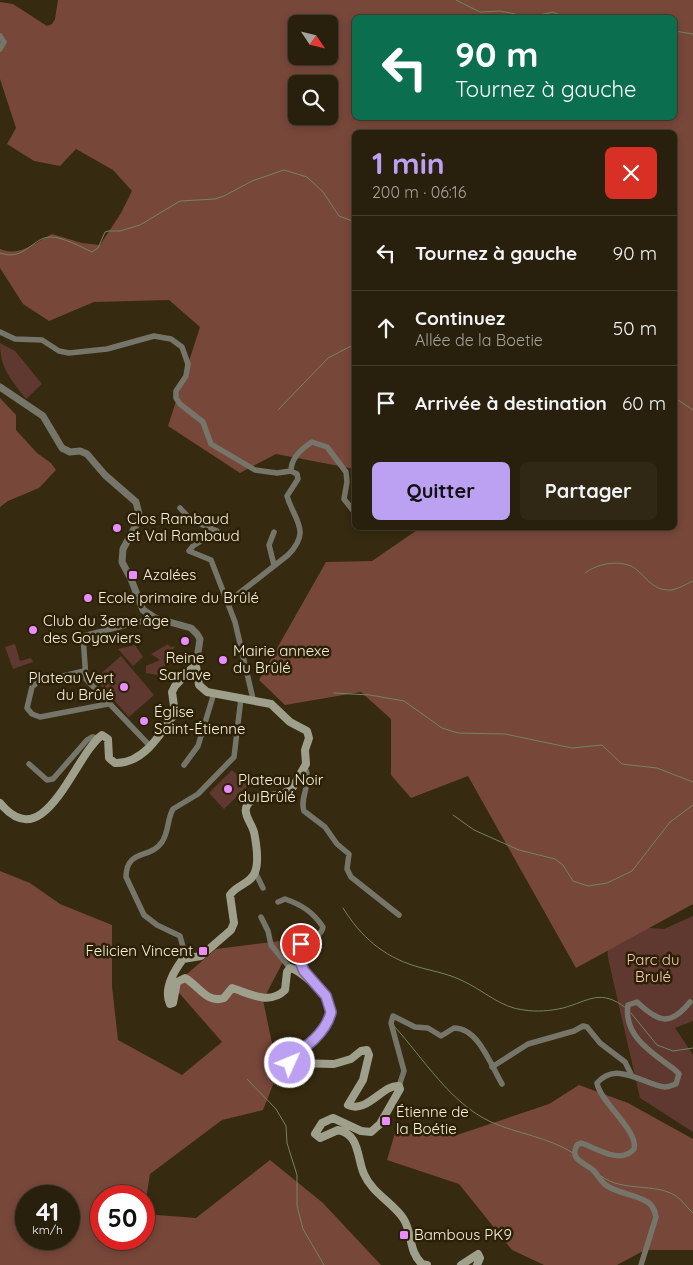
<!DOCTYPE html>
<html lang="fr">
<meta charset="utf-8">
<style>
body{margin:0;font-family:Quicksand,sans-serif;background:#302815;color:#f1f3f6;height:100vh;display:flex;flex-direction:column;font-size:19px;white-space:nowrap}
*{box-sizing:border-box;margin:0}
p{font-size:16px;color:#a5a39d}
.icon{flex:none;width:28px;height:28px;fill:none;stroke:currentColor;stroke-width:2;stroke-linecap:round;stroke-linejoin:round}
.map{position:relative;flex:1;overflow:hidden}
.sheet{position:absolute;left:352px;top:130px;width:325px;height:400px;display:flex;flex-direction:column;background:#28200c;border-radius:8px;box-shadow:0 2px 8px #0003,0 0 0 1px #443e2d}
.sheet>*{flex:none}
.top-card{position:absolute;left:352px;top:15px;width:325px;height:105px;border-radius:8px;box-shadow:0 2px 8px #0003,0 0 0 1px #443e2d;background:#0b6e4f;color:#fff;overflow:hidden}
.needle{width:32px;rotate:125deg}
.tools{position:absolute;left:288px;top:15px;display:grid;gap:10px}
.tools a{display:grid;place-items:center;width:50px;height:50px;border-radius:8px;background:#28200c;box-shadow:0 2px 8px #0003,0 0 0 1px #443e2d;font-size:25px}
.speed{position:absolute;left:15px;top:1185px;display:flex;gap:10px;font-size:25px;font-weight:700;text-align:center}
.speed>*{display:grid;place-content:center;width:65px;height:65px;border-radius:50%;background:#28200c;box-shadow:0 2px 8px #0003,0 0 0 1px #443e2d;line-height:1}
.speed small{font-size:12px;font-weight:400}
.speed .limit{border:8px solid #d22;background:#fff;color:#111}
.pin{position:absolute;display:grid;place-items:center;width:42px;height:42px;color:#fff;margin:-21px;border:2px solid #fff;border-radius:50%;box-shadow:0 1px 5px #0007}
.me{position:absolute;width:55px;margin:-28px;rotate:46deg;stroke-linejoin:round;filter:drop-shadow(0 0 4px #0008)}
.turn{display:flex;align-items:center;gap:18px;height:105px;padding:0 20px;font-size:22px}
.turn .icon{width:65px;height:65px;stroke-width:2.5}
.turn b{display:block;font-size:35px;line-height:42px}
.round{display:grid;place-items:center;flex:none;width:52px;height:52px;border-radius:8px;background:#302815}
.summary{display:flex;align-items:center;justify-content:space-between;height:85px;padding:0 20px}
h1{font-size:30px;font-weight:700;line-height:38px;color:#bca0f2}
.cta{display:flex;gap:10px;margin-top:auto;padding:10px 20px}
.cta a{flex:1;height:58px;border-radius:8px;background:#bca0f2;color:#111;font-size:20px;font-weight:700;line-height:58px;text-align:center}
.cta a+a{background:#302815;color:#f1f3f6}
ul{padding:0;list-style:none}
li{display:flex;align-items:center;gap:15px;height:75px;padding:0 20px;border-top:1px solid #443e2d}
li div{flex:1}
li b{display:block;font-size:19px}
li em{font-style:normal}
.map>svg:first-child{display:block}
</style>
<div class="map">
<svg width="693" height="1265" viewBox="0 0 693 1265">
<rect width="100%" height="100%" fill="#362a10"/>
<path fill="#5f392f" d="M0,343L15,351L42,384L26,399C11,379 0,369 0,343Z
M15,644L20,661L31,658L33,662L13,669L5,647Z
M168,644L170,647L175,646L162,671L157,675L146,673V666L160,660L151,654Z
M135,645L143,657L133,666L118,649Z
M121,656L154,695L129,717L95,679Z
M232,770L248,786L224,809L209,793Z
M693,916V1021L675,1028L693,1055V1132L640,1098L608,958L607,941L612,925L664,929Z"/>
<path fill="#77473a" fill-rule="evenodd" d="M58,0H693V904L576,968L468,776L411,798L391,775V719L361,692L285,705L259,680L326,562L372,561L420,528H675V132H355V469L276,454L240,473L168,426L200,327L169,300L94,302L49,321L23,304L0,268V249C19,257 35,243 52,234L82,243L100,245L121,213L132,191L113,170L76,149L60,166L34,161L7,144L16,128L0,79V2L13,4L47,26L52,24L55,19ZM355,18H675V118H355ZM296,24H329V56H296ZM296,84H329V116H296Z
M0,398L16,415V430L37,453L51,463L56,470L39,488L8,501L0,507Z
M0,871L30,883L60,904L112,925V986L118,1040L182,1075L222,1042L173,986L216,949L295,939L263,1000L278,1072L263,1110L222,1120L150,1174L144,1212V1196H101V1239H144V1214L196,1218L270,1160L323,1203L381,1265H0ZM26,1196H69V1239H26Z
M579,1085L628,1103L693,1139V1250H645L617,1265H544L512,1250L459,1184L387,1160L395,1133L454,1136L549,1104Z"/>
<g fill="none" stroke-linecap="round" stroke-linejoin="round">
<path stroke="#738463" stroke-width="1" d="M456,0L480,12L500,11L530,17L553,12L566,18
M675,31L693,34
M0,253C25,262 32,237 51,237C63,237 81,247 92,252L98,248L105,232L108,231H120L140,225L180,201L215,199L224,196L252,181L284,170L307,177L323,192L339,216L355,222
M675,398L693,410
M278,410L328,358L355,344
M585,573C597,564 616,560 631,566C645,573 650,591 671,590C679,589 686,584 693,581
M334,693L370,695L404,701L442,728L458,733L505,734L572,748L602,745L622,764L657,768L693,782
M453,815L474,830L519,850L555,859L563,865L573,881L588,886L607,883L632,871L670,822L693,805
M343,908C361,937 383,956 415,966C431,971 447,973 463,981C483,990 501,1008 524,1010C537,1012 550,1011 563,1008C589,1001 600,988 626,1008
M631,1013L657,1045L673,1051L693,1048
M394,1026C424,1059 450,1103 491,1122C518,1134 548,1137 573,1153
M247,1079L276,1109L286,1126L287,1143L297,1175V1206L303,1229L324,1265
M601,1176C624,1193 654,1182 676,1196C683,1201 687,1208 693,1213"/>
<path stroke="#757669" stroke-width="5.5" d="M0,36L4,42L0,49
M0,332L15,339L42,340L59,351L69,353L107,349L154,336L171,339L182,347L188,364L186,376L176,391V398L180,404L203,422L211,444L255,470L277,473L291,471L297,474L298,479L287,496C294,520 312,531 288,555L228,602
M291,471C291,458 301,449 312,442L327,447L346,472L347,482L344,499L355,513
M180,508L191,520L217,531L193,546L189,551L211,560L235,622L253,699
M274,532L269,545L274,565
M84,671L38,682L32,687L27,708L32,714L40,717L108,704
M150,746L86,679L83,636L155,618
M29,764L47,780L53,779L87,740L92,737L99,738
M184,765L198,746L214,693
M305,768C313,782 299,797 304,811L325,827L337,844L349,854L347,869L351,877L399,915
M255,872L263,888
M278,902L285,899C302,905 313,912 323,927C321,939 303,940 295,949L306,975
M261,917L268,931L271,945L290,968
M186,958L180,936L157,925L144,915L126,877C126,849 151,859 162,842C169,832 167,819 173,809L198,794L234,757L241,698
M492,1067L528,1044L574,1031L583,1026L587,1027L600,1043L625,1062L631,1074
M399,1086L404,1071L391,1023L393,1016L415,1027L428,1028L441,1036L454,1028C479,1028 491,1066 502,1084
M641,1265L656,1217C655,1212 654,1207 649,1203C638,1195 621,1194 609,1187C601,1183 599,1176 593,1170C584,1162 569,1160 577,1145L581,1143C597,1148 620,1165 634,1149C639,1131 600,1102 597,1083C617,1060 644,1085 665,1087C668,1087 673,1085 676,1084L679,1074L675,1070C654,1054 623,1037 628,1005L637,1002C658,1022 670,1027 690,1002"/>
<path stroke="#757669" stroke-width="7" d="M0,387L43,416L62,448L70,452L80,451L87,454L105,475L136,502L140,518L123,549L122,562L131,579L143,610L155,618L191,628L197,634L200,639L196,666"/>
<path stroke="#9fa08b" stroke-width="8" d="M0,803C45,858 73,757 102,735L108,739L109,758L115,763C143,764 161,734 175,713L172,692L175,686L194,666H196L199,685L207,692L271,704L290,722L307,731L309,738L305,750L306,764L293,787L283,794L255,798C237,809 250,819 254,832C256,842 259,862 255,872C251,884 236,885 230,895L234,923L231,930L201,956L183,959C174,971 163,989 170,1004L173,1003L177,982L185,978C198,985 207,1004 224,998L232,988C249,993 269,1006 285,990L287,972L290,968C300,970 307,979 315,985C351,1014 314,1041 289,1059L290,1063L334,1064L351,1059L361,1051L367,1050L369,1055L363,1080L348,1105C367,1114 383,1084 399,1086L400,1089L380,1124L371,1132L361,1131L333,1118L322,1123L315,1134L320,1138L338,1130C360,1134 357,1159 364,1174C372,1193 392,1202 403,1218C413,1233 408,1251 422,1264L427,1265
M461,1265L478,1254L480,1258L477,1265"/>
</g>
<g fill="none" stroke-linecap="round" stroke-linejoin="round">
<defs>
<path id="route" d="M290,1063L289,1059C306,1047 326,1033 331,1012L326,996L304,971L295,949L301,944"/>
</defs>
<use href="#route" stroke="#7a689d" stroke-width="12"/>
<use href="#route" stroke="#bca0f2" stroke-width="9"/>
</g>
<g fill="#e98dfe" stroke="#2c2106" stroke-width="2">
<circle cx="117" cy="528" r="5"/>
<rect x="128" y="570" width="10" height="10" rx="2.5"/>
<circle cx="88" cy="598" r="5"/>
<circle cx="33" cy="630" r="5"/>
<circle cx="185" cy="641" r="5"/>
<circle cx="223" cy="660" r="5"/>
<circle cx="124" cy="687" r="5"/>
<circle cx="144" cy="721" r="5"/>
<circle cx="228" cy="789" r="5"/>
<rect x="198" y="946" width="10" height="10" rx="2.5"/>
<rect x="381" y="1116" width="10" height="10" rx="2.5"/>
<rect x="399" y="1230" width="10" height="10" rx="2.5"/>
</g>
<g text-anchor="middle" stroke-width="5" stroke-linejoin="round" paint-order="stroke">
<g font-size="15" fill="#f7f0e0" stroke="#2c2106" text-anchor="start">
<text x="127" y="524">Clos Rambaud<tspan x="127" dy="17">et Val Rambaud</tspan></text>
<text x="143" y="580">Azalées</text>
<text x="98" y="603">Ecole primaire du Brûlé</text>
<text x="43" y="626">Club du 3eme âge<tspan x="43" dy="17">des Goyaviers</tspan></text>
<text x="233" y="656">Mairie annexe<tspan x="233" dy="17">du Brûlé</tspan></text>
<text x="185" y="663" text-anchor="middle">Reine<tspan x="185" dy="17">Sarlave</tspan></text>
<text x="114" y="683" text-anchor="end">Plateau Vert<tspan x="114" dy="17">du Brûlé</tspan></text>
<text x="154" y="717">Église<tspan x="154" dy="17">Saint-Étienne</tspan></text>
<text x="238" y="785">Plateau Noir<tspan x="238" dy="17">du Brûlé</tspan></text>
<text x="193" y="956" text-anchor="end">Felicien Vincent</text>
<text x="396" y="1117">Étienne de<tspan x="396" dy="17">la Boétie</tspan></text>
<text x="414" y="1240">Bambous PK9</text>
</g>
<g font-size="15" fill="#fac8bb" stroke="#2c2106">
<text x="653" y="965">Parc du<tspan x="653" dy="17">Brulé</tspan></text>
</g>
</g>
</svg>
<div class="tools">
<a><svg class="needle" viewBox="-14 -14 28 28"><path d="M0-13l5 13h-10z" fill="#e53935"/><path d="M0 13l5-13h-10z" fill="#a5a39d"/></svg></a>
<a><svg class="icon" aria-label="search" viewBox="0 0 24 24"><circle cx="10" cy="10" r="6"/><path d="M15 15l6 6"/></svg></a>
</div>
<div class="speed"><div>41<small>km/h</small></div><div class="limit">50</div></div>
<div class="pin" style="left:301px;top:944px;background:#d93025"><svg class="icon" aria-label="arrive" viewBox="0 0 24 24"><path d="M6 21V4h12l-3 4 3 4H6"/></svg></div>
<svg class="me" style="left:290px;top:1063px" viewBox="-20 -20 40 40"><circle r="17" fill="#bca0f2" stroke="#fff" stroke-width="3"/><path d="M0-11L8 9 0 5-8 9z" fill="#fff"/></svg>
<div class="top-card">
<div class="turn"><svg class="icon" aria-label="left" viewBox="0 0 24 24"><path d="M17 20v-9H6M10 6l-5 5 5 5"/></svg><div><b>90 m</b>Tournez à gauche</div></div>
</div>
<section class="sheet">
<div class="summary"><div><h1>1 min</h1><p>200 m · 06:16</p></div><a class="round" style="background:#d93025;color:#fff"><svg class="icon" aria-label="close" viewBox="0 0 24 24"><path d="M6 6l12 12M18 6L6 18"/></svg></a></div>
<ul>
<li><svg class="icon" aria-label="left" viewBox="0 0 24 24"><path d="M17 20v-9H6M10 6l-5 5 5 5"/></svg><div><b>Tournez à gauche</b></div><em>90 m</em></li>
<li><svg class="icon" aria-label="ahead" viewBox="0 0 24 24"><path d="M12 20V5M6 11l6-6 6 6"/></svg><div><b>Continuez</b><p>Allée de la Boetie</p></div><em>50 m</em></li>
<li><svg class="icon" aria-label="arrive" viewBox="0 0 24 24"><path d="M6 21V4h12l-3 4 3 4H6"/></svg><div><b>Arrivée à destination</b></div><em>60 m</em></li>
</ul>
<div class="cta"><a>Quitter</a><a>Partager</a></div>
</section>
</div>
